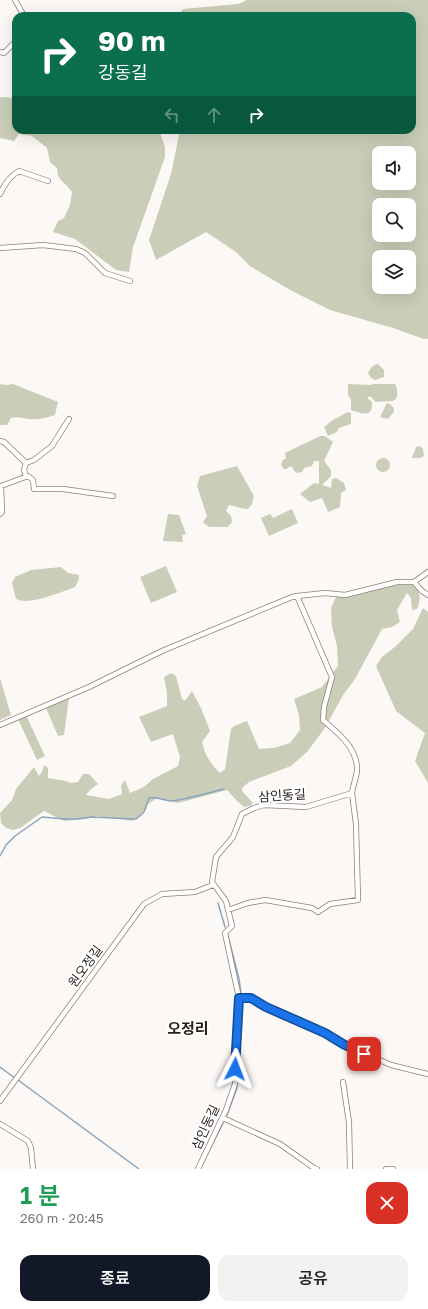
<!DOCTYPE html>
<html lang="ko">
<meta charset="utf-8">
<style>
body{margin:0;font-family:"Golos Text","Noto Sans KR",sans-serif;background:#f2f2f2;color:#222;height:100vh;display:flex;flex-direction:column;font-size:15px;white-space:nowrap}
*{box-sizing:border-box;margin:0}
p{font-size:13px;color:#767676}
.icon{flex:none;width:22px;height:22px;fill:none;stroke:currentColor;stroke-width:2;stroke-linecap:round;stroke-linejoin:round}
.map{position:relative;height:1169px;overflow:hidden}
.drawer{display:flex;flex-direction:column;background:#fff;flex:1}
.drawer>*{flex:none}
.top-card{position:absolute;left:12px;top:12px;width:404px;height:122px;border-radius:12px;box-shadow:0 4px 16px #0002;background:#0b6e4f;color:#fff;overflow:hidden}
.buttons{position:absolute;left:372px;top:146px;display:grid;gap:8px}
.buttons a{display:grid;place-items:center;width:44px;height:44px;border-radius:8px;background:#fff;box-shadow:0 4px 16px #0002;font-size:20px}
.pin{position:absolute;display:grid;place-items:center;width:34px;height:34px;color:#fff;margin:-17px;border-radius:8px;box-shadow:0 2px 6px #0006}
.me{position:absolute;width:44px;margin:-22px;rotate:3deg;stroke-linejoin:round;filter:drop-shadow(0 0 3px #0008)}
.turn{display:flex;align-items:center;gap:14px;height:84px;padding:0 20px;font-size:18px}
.turn .icon{width:52px;height:52px;stroke-width:2.5}
.turn b{display:block;font-size:28px;line-height:34px}
.lanes{display:flex;align-items:center;height:38px;padding:0 20px;background:#0003;justify-content:center;gap:20px;direction:ltr}
.lanes .off{opacity:.35}
.round{display:grid;place-items:center;flex:none;width:42px;height:42px;border-radius:12px;background:#f2f2f2}
.overview{display:flex;align-items:center;justify-content:space-between;height:68px;padding:0 20px}
h1{font-size:24px;font-weight:600;line-height:30px;color:#1e9e55}
.cta{display:flex;gap:8px;margin-top:auto;padding:8px 20px}
.cta a{flex:1;height:46px;border-radius:12px;background:#111827;color:#fff;font-size:16px;font-weight:600;line-height:46px;text-align:center}
.cta a+a{background:#f2f2f2;color:#222}
.map>svg:first-child{display:block}
</style>
<div class="map">
<svg width="428" height="1169" viewBox="0 0 428 1169">
<rect width="100%" height="100%" fill="#fcf8f6"/>
<path fill="#caceb8" fill-rule="evenodd" d="M247,0H428V339H424L393,328L330,310L290,290L250,266L236,252L206,232L156,260L149,240L171,174L180,130H412V16H178L183,9L238,4ZM379,153H409V183H379ZM379,205H409V235H379ZM379,257H409V287H379Z
M0,97L16,98V130H159L165,147V157L133,247L129,272L116,270L75,239L53,232L58,221L64,218L70,205L72,192C65,182 57,181 57,168L50,162L47,148L32,136L19,134L14,141L0,138Z
M378,364L384,370V377L375,380L371,378L368,373C371,368 372,365 378,364Z
M0,384L6,385L13,384L58,402L55,415C46,418 37,420 28,419C22,418 17,416 11,418L7,425H0Z
M348,384L371,385L372,384H395C398,390 398,393 396,399L393,401L376,402L370,396L367,398L372,402C373,419 361,413 351,410V399L348,395Z
M387,403C392,405 394,407 394,412L388,419L380,417Z
M348,412L351,413V424L339,428L337,432L328,436L324,427L333,420Z
M320,436H325L333,442L324,461L331,470V476L322,485L331,488L332,479L336,478L344,483L346,490L341,493L340,507L328,512L322,498L310,502L300,494L314,483L319,484V461H314L312,466L304,468L302,472L296,473L291,466L286,469H284L281,465L282,462L284,459H286L285,453Z
M420,446L423,449L424,456L420,458H412L416,447Z
M376 465a7 7 0 1 1 14 0a7 7 0 1 1-14 0Z
M237,466L254,496L252,504L248,509C241,509 236,506 229,505L226,511L231,516L232,522L228,527H209L203,522L207,516L197,486L200,476Z
M292,509L298,523L269,536L261,518L270,514L273,518Z
M168,514L179,515L186,534L182,535L183,542L163,541Z
M166,566L177,592L151,603L140,577Z
M61,567L68,573L79,575V579L75,587C61,592 29,606 16,599L12,583L15,577L31,570Z
M397,584H414C421,593 421,599 417,609L412,610L411,598L407,593L397,610L400,622L392,627L382,629L355,679L343,695L325,728L307,752L291,766L249,782L243,787L242,791L253,803L250,806L244,807L237,801L227,790L178,803L157,798L148,804C145,813 141,818 132,821L97,816L85,819L64,821L44,811L41,813L20,828L13,830L6,828L1,823L0,813L12,800L16,789L34,767L39,776L42,772L44,765L48,768V778C56,780 63,779 70,783L78,782L83,774H89L98,784L90,790L86,795L109,799L122,794L121,786L125,780L130,793L144,787L153,779L178,766L180,757L173,734L151,742L139,717L167,706V693L164,677L171,673L176,676L182,699L185,701L192,691L201,708L210,731L202,742C205,755 210,763 220,773L225,769L231,729L234,726L247,721L259,749L274,748L290,743L300,730L299,715L294,699L322,687L338,666L337,646L332,627L331,608L336,597H344Z
M423,608L428,612V783L415,761L425,733L396,711L376,666L382,657L396,646L413,629Z
M0,678L11,715L0,720Z
M69,698L64,735L58,736L46,708Z
M26,715L45,756L37,760L18,719Z"/>
<g fill="none" stroke-linecap="round" stroke-linejoin="round">
<path stroke="#8aa5bd" stroke-width="1.5" d="M0,856L6,845L15,836L42,817L65,819H77L92,817L136,819L144,812L149,798C157,796 164,801 171,801C189,799 207,793 224,789
M218,903L225,927
M228,936L239,979L241,993
M0,1067L15,1078
M18,1080L139,1169
M227,1115L237,1088L242,1001
M207,1155L223,1123"/>
<defs>
<path id="street" d="M15,0L24,16
M0,52L4,53L16,41
M0,194C4,185 10,176 19,171L48,181
M0,248L43,245L76,249L85,253L105,273L130,281
M0,441L4,442L26,463
M26,477L24,470L26,463L34,460L52,446L69,419
M0,514L2,512L1,486L28,476L33,480L34,489H63L113,496
M414,582L422,591L428,595
M0,725L89,687L162,651L292,597L297,596
M228,910L248,903L265,900L312,908L318,912L330,904L358,900L356,824L352,793
M239,998H251L265,1007L325,1033L343,1044L391,1065L428,1074
M343,1082L349,1122L350,1169
M0,1101L144,904L162,894L195,892L213,885
M223,1118L280,1144L314,1168L317,1169
M0,1124L28,1141L31,1148L33,1169
M198,1169L226,1110L235,1084L239,998L225,933L232,926L226,901L212,882L216,857L233,837L242,814L254,808L264,805L306,807L352,793C353,786 356,778 357,771C358,748 338,733 323,720L324,707L332,677L297,596L325,593L345,595L397,582H414L428,572
M386,1169H393"/>
</defs>
<use href="#street" stroke="#907e73" stroke-width="6"/>
<use href="#street" stroke="#fff" stroke-width="4.5"/>
</g>
<g fill="none" stroke-linecap="round" stroke-linejoin="round">
<defs>
<path id="route" d="M235,1069L239,998H251L266,1007L325,1033L343,1044L364,1054"/>
</defs>
<use href="#route" stroke="#114b97" stroke-width="10"/>
<use href="#route" stroke="#1a73e8" stroke-width="7"/>
</g>
<g text-anchor="middle" stroke-width="4" stroke-linejoin="round" paint-order="stroke">
<g font-size="13" fill="#251e19" stroke="#fff">
<text transform="translate(282 795) rotate(-4)" y="5">삼인동길</text>
<text transform="translate(85 966) rotate(-54)" y="5">원오정길</text>
<text transform="translate(205 1127) rotate(-65)" y="5">삼인동길</text>
</g>
<g font-size="15" font-weight="bold" fill="#251e19" stroke="#fff">
<text x="188" y="1034">오정리</text>
</g>
</g>
</svg>
<div class="buttons">
<a><svg class="icon" aria-label="sound" viewBox="0 0 24 24"><path d="M4 9h4l5-4v14l-5-4H4zM17 9q2 3 0 6"/></svg></a>
<a><svg class="icon" aria-label="search" viewBox="0 0 24 24"><circle cx="10" cy="10" r="6"/><path d="M15 15l6 6"/></svg></a>
<a><svg class="icon" aria-label="layers" viewBox="0 0 24 24"><path d="M12 4l9 5-9 5-9-5zM3 14l9 5 9-5"/></svg></a>
</div>
<div class="pin" style="left:364px;top:1054px;background:#d93025"><svg class="icon" aria-label="arrive" viewBox="0 0 24 24"><path d="M6 21V4h12l-3 4 3 4H6"/></svg></div>
<svg class="me" style="left:235px;top:1069px" viewBox="-20 -20 40 40"><path d="M0-17L14 15 0 8-14 15z" fill="#1a73e8" stroke="#fff" stroke-width="4"/></svg>
<div class="top-card">
<div class="turn"><svg class="icon" aria-label="right" viewBox="0 0 24 24"><path d="M7 20v-9h11M14 6l5 5-5 5"/></svg><div><b>90 m</b>강동길</div></div>
<div class="lanes"><svg class="icon off" aria-label="left" viewBox="0 0 24 24"><path d="M17 20v-9H6M10 6l-5 5 5 5"/></svg><svg class="icon off" aria-label="ahead" viewBox="0 0 24 24"><path d="M12 20V5M6 11l6-6 6 6"/></svg><svg class="icon" aria-label="right" viewBox="0 0 24 24"><path d="M7 20v-9h11M14 6l5 5-5 5"/></svg></div>
</div>
</div>
<section class="drawer">
<div class="overview"><div><h1>1 분</h1><p>260 m · 20:45</p></div><a class="round" style="background:#d93025;color:#fff"><svg class="icon" aria-label="close" viewBox="0 0 24 24"><path d="M6 6l12 12M18 6L6 18"/></svg></a></div>
<div class="cta"><a>종료</a><a>공유</a></div>
</section>
